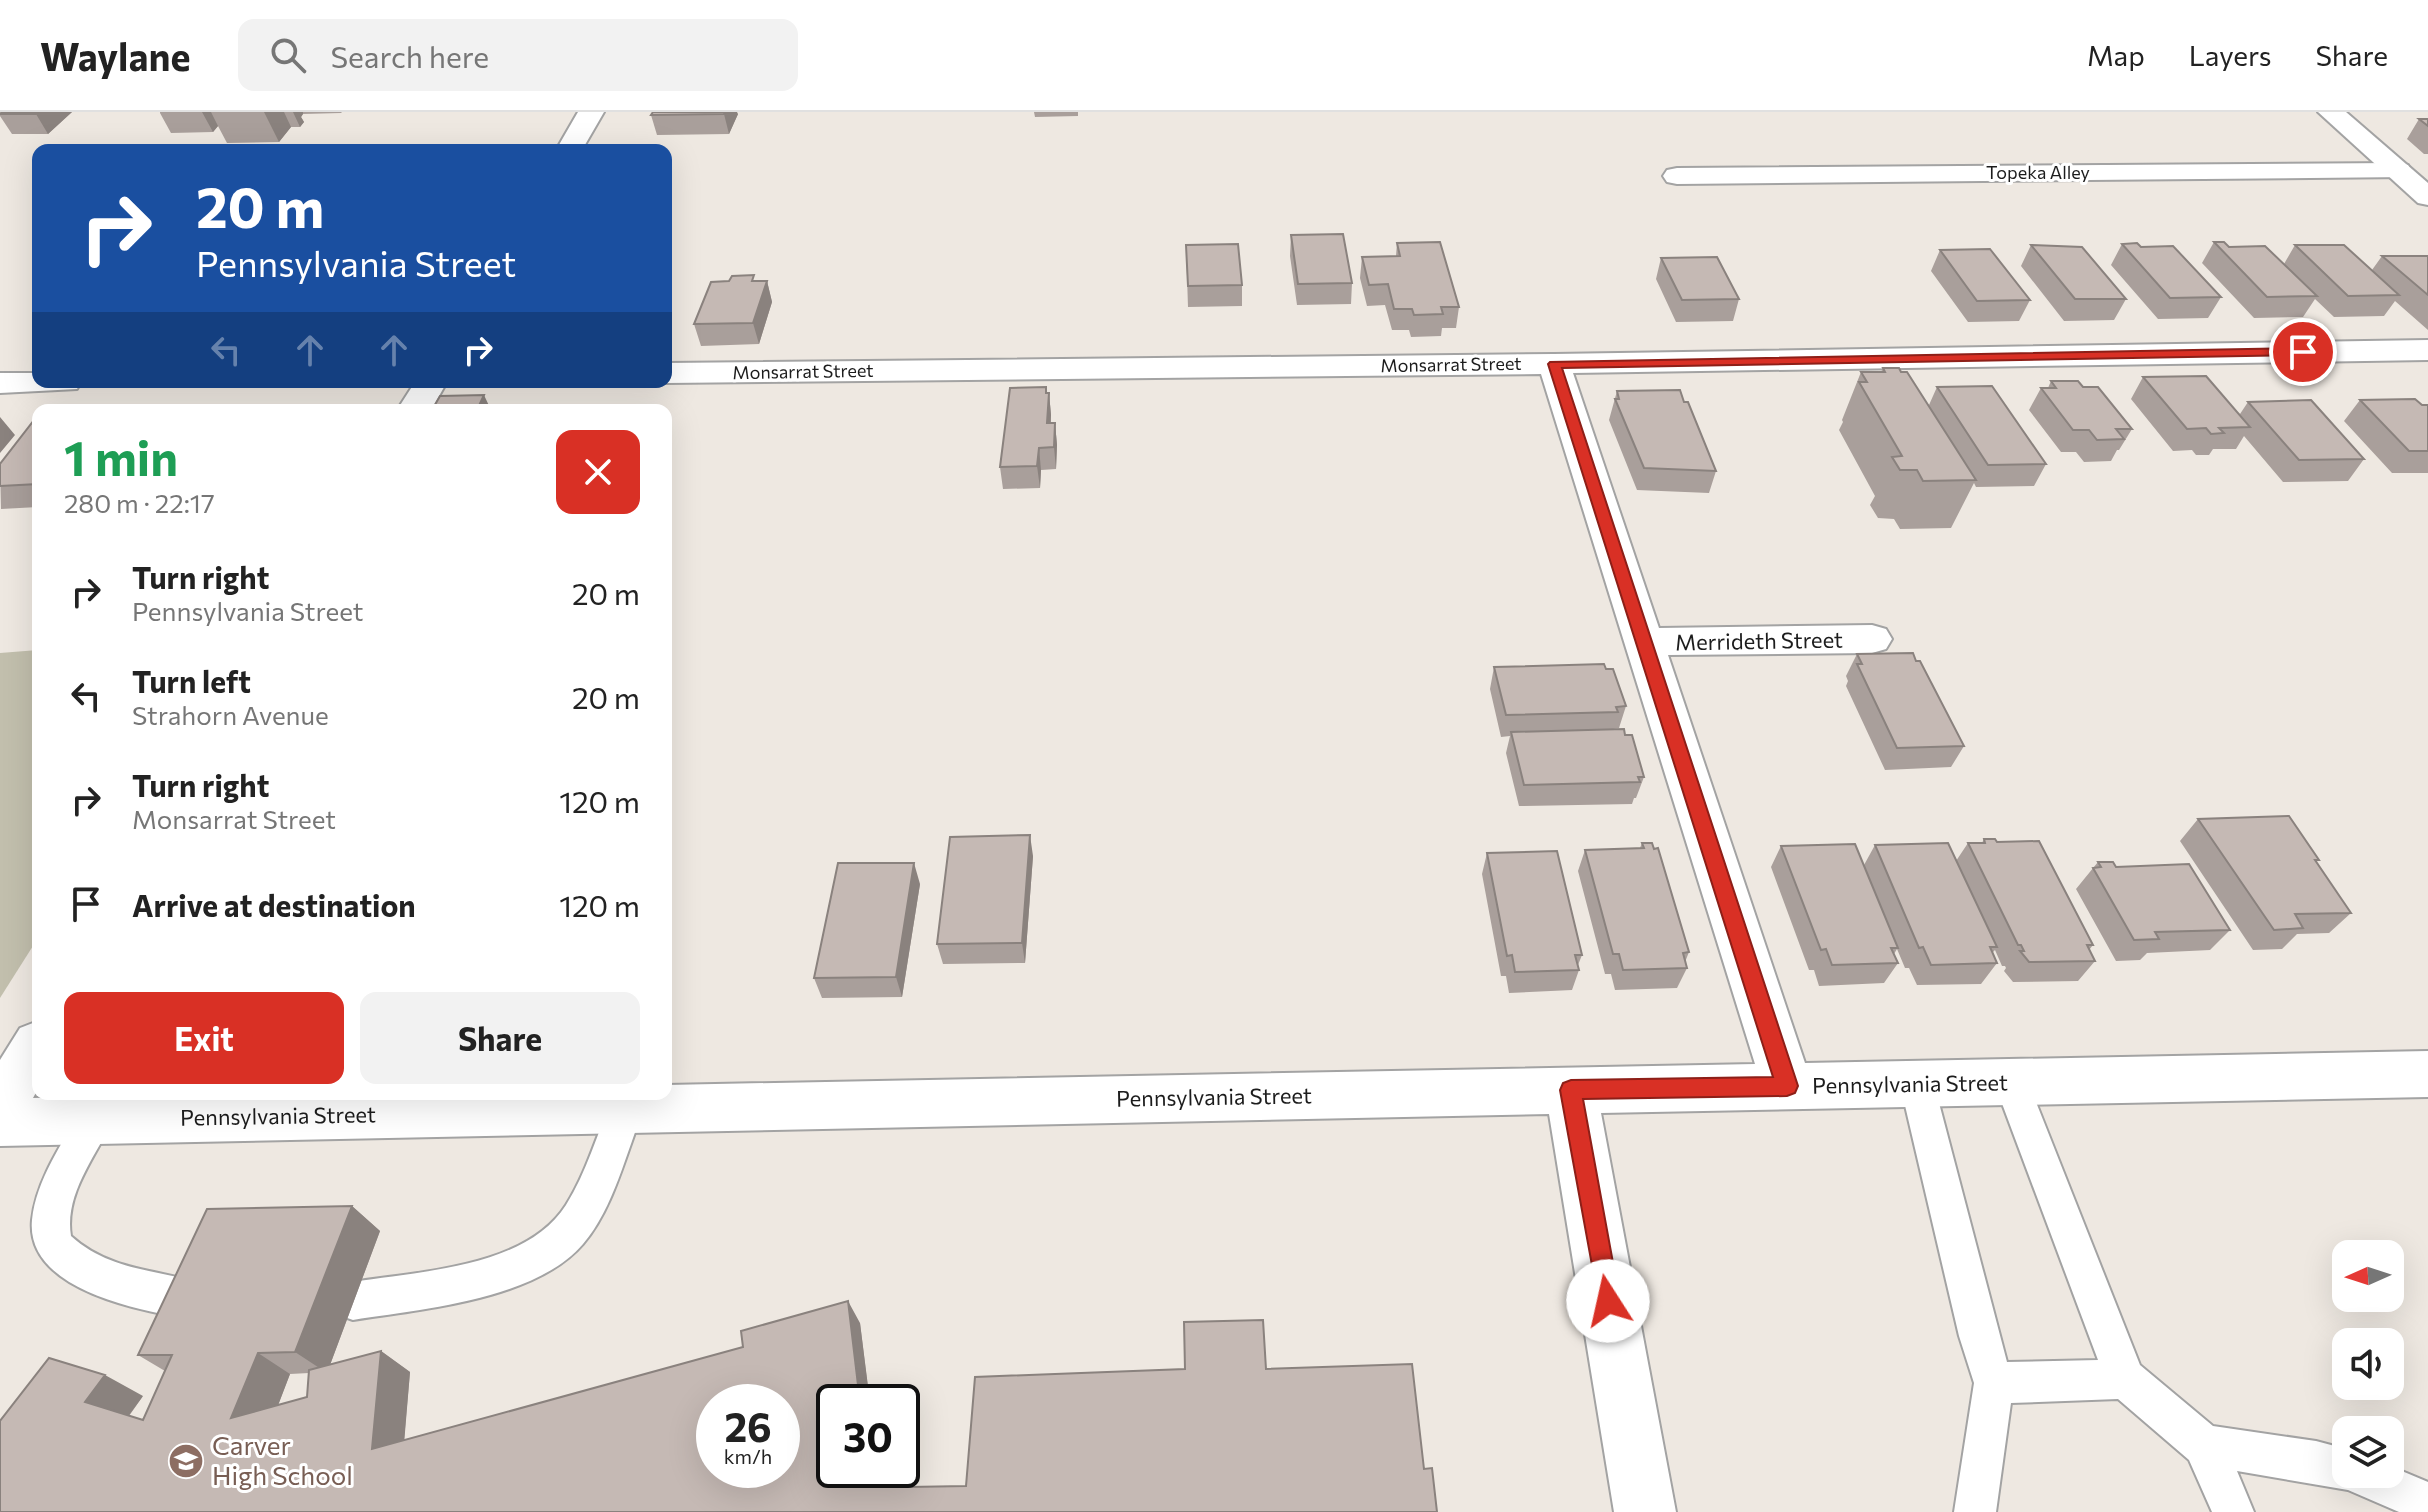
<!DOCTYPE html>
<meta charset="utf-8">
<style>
body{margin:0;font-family:Commissioner,sans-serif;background:#f2f2f2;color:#222;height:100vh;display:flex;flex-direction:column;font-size:30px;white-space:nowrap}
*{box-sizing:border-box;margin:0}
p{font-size:26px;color:#767676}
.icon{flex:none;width:44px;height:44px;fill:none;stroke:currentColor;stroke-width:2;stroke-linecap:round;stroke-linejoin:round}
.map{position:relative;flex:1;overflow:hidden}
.side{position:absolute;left:32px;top:292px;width:640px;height:696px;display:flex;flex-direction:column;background:#fff;border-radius:16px;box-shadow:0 8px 32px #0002}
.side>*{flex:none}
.guide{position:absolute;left:32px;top:32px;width:640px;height:244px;border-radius:16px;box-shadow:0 8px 32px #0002;background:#1a4fa0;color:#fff;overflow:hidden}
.needle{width:52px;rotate:267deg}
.controls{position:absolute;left:2332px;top:1128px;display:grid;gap:16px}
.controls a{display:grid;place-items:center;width:72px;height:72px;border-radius:16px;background:#fff;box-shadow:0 8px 32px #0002;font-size:40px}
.speed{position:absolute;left:696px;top:1272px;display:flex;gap:16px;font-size:40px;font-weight:700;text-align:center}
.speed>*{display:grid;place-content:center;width:104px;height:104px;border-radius:50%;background:#fff;box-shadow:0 8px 32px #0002;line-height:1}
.speed small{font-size:20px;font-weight:400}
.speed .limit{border:4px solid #111;border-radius:12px;background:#fff;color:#111}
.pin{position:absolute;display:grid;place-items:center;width:68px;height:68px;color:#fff;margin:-34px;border:4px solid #fff;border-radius:50%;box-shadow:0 2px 8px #0007}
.me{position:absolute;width:88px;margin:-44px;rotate:350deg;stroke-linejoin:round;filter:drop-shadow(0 0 6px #0008)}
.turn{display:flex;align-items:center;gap:28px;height:168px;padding:0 32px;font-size:36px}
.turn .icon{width:104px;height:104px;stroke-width:2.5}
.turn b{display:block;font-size:56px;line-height:68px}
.lanes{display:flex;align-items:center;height:76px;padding:0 32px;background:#0003;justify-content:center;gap:40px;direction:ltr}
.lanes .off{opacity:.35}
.round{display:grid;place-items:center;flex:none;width:84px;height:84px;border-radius:16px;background:#f2f2f2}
.head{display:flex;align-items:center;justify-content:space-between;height:136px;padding:0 32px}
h1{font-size:48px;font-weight:700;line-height:60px;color:#1e9e55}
.cta{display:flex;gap:16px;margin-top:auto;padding:16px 32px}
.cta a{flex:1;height:92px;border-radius:16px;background:#d93025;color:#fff;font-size:32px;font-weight:700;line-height:92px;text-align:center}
.cta a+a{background:#f2f2f2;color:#222}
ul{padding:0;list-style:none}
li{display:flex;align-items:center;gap:24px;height:104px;padding:0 32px}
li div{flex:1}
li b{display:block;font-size:30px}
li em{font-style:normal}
header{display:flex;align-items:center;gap:48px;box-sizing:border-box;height:112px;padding:0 40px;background:#fff;border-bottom:2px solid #e0e0e0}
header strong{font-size:38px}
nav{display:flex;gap:44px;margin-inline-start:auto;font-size:28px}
.search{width:560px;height:72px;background:#f2f2f2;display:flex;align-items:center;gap:20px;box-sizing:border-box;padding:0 28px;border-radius:16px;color:#767676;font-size:30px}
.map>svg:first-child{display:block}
</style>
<header>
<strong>Waylane</strong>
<div class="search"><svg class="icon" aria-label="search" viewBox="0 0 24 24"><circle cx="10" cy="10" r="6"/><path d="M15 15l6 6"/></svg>Search here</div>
<nav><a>Map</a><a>Layers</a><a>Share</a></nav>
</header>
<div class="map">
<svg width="2428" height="1400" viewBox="0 0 2428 1400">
<rect width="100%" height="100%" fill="#eee8e1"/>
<path fill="#c2bfad" d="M38,538V826L0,886V541Z"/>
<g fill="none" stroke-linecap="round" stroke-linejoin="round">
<defs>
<path id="service" d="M2011,954L2023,959L2028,970L2140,1253L2213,1314L2316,1329L2346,1337V1362H2390V1354L2428,1370V1400H2399L2348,1378L2237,1359L2254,1400H2212L2189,1348L2118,1287L2011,1291L1996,1400H1954L1974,1271L1959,1224L1900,972L1905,961L1917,956L1929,961L1934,972L2007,1250L2098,1248L1994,970L1999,959Z
M623,982L639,986L644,997C626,1040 614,1096 583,1132C535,1188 422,1197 353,1208L339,1203L334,1189L339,1175L353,1170C420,1159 526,1156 566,1093C587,1060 597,1021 613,986Z
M95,992L108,997L113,1008C96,1044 64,1082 71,1124C114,1163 169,1157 220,1177L225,1191L220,1205L206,1210C153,1201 25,1182 32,1108C36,1068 63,1030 82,997Z"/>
<path id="minor" d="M578,0H604L582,38H556Z
M2398,51L2408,53L2411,59L2408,65L1677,72L1667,70L1663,64L1667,58L1677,56Z
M2428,228V248L1573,261L1659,516L1872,513L1886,517L1892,527L1886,537L1872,541L1668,543L1805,951L2428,939V985L1601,1001L1676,1400H1614L1549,1002L0,1034V948L20,916L38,909V977L33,986L220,982H666V973L1755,952L1541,262L666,271L663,270H666V251L1554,242Z
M0,261H38V270H81L77,277L0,281Z
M415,270H447L431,298H397Z"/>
<path id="tertiary" d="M2318,0H2346L2428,71V93L2418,91Z"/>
</defs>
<use href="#service" stroke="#a3a3a3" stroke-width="4"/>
<use href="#minor" stroke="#a3a3a3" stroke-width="4"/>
<use href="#tertiary" stroke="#a3a3a3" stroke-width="4"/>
<use href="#service" fill="#fff" fill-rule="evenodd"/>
<use href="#minor" fill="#fff" fill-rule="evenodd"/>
<use href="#tertiary" fill="#fff" fill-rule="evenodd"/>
</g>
<path fill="#a99f9b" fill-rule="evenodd" d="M72,0L48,22H12L0,4V1Z
M160,0H342L341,1L303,2L301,5L304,10L300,15H291L279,30L227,31L218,14L213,20L171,21L160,1Z
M1034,0H1078V4L1035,5Z
M738,2L729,22L657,23L651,3Z
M2419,7H2428V42H2424L2407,27Z
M1291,123L1352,171L1351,192L1297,193L1290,144Z
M2214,130L2284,152L2295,133L2372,158L2382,144H2428V218L2395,189L2384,204L2334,205L2315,187L2303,205L2254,206L2202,151Z
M1397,131L1459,195L1456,216H1442L1441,224L1411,225L1409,218H1392L1385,193L1367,194L1360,166L1362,145L1396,144Z
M2122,132L2141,135L2221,185L2208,206L2158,207L2111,153Z
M1186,133L1242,173V194L1188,195Z
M2031,133L2126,187L2114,208L2064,209L2021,154Z
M1940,138L2030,188L2019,209L1968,210L1931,159Z
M1661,146L1739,187L1733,209L1676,210L1656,167Z
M755,169H767L772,190L759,232L701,234L694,212Z
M1883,256L1929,293L1937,275L2046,352L2034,374L1976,375L1974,371L1951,416L1900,417L1894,407L1878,406L1870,393L1875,384L1839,318L1843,310L1842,308L1861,260H1881Z
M2143,265L2240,302L2248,290L2364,347L2348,369L2283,370L2244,324L2236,337H2213L2209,343H2196L2192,338L2173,339L2131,287Z
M2051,269L2083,275L2132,317L2119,338H2117L2111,349L2084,350L2076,340H2061L2029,298L2041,276H2048Z
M1617,279L1716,359L1709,381L1637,378L1609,308Z
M1047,281H1049L1051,303V311H1055L1057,333L1056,357L1041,358L1040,376L1003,377L1000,355Z
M2360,288L2428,293V361H2392L2344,309Z
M38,303V395L1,397L0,352Z
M1857,542L1916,549L1964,634L1951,655L1885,658L1846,574L1848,569L1846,564Z
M1494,555L1606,557L1626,594L1619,616L1613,617L1625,623L1644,665L1636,686H1634L1632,692L1519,694L1506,641L1510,624L1501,625L1490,577Z
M2198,707L2319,748L2316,750L2351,801L2329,821L2297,822L2282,837L2253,838L2180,729Z
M1984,727L1997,730L2093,833L2089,838L2095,849L2078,869L2013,870L2004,859L2006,856L2005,854H2002L1995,838L1992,841L1997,851L1981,872L1917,873L1909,856H1905L1897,837L1894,842L1898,851L1884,871L1819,874L1814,858H1809L1771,755L1781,734L1864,753L1875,733L1956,749L1968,731H1982Z
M1642,731L1689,840L1685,850L1687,856L1677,876L1615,878L1611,862H1605L1578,759L1585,738L1640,736Z
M1487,741L1582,843L1578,853L1579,858L1572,878L1509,881L1506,864H1501L1482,762Z
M1033,744L1025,851L943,852L937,832Z
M2098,750L2116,755L2230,818L2210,838L2147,841L2140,848L2116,849L2076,777Z
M920,772L902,885L822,886L814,866Z
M352,1094L380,1119L330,1253L381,1239L410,1260L404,1328L860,1211L880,1374L912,1375L966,1374L1266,1257L1424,1357L1437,1400H0L143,1284L129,1304L143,1308L165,1259L138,1243ZM309,1261L307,1285L278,1293L290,1262Z"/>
<path fill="#8a827e" d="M38,0H72L48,22L36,2Z
M202,0H211L218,14L213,20Z
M264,0H284L291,15L279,30Z
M293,0H303V2L301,5L304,10L300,15Z
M725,0H737L738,2L729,22L724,2Z
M767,169L772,190L759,232L753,211Z
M1046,275L1048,294L1049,281L1051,303L1049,333L1047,311Z
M484,283L491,298H477Z
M0,305L15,323L0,341Z
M1055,311L1057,333L1056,357L1054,335Z
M1039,336L1041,358L1040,376L1037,354Z
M1030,723L1033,744L1025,851L1022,831Z
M914,751L920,772L902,885L896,865Z
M352,1094L380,1119L327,1261L295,1240Z
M848,1189L860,1211L870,1290H860Z
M381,1239L410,1260L402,1356L372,1337Z
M258,1241L290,1262L266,1325L231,1306Z
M105,1263L143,1284L124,1310L85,1290Z
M868,1358H878L883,1393L870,1375Z"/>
<path fill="#c5b9b4" stroke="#8a827e" stroke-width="2" fill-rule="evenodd" d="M2,0H38L36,2H0Z
M653,0H725L724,2L651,3Z
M2419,7H2428V14Z
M1343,122L1352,171L1298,172L1291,123Z
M1440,130L1459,195H1441L1443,202L1414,203L1412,197H1394L1388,172L1369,173L1362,145L1400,144L1397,131Z
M2214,130H2224L2229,135L2265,134L2317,184L2267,185Z
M2137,131L2141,135L2173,134L2221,185L2170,186L2122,132Z
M1238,132L1242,173L1188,174L1186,133Z
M2031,133L2082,135L2126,187H2075Z
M2295,133H2344L2399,183L2348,184Z
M1990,137L2030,188L1977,189L1940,138Z
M2382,144H2428V183Z
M1717,145L1739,187L1682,188L1661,146Z
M754,163L752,169H767L753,211L694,212L711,170L729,169L732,164Z
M1883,256H1899L1901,260H1907L1976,368L1923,369L1917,358H1900L1892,345L1902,344L1859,270H1867L1861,260H1885Z
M2206,264L2250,315L2219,316L2224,321L2211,322L2206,316L2187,317L2143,265Z
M2051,269H2078L2083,275H2098L2132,317H2116L2124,327L2097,328L2089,318H2073L2041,276H2056Z
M1992,274L2046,352L1988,353L1937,275Z
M1046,275V281H1049L1047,311H1055L1054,335L1039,336L1037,354L1000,355L1010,276Z
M1680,278L1684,290H1688L1716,359L1644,356L1615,287H1619L1617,279Z
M484,283L477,298H432L440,284Z
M2415,287L2422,293H2428V339H2409L2360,288Z
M2311,288L2364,347L2299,348L2248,290Z
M189,296L187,298H125Z
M38,303V372L0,374V352Z
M1913,541L1916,549H1920L1964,634L1897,636L1857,552H1862L1857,542Z
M1604,552L1606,557H1613L1626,594L1616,595L1618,600L1506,603L1494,555Z
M1624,617L1625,623H1632L1644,665H1638L1640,670L1524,673L1511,620Z
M2289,704L2319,748H2315L2351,801L2295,802L2303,816L2274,818L2198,707Z
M1030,723L1022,831L937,832L950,725Z
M1984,727H1995L1997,730L2039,729L2093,833H2087L2095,849L2029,850L2020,839H2024L2021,833H2018L1968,731H1985Z
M1642,731H1652L1654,737L1658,736L1689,840L1683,841L1687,856L1623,858L1619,842H1613L1585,738L1644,736Z
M1948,731L1997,835H1990L1997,851L1931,853L1923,835L1919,836L1875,733Z
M1855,732L1898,836H1891L1898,851L1832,853L1826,837L1821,838L1781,734Z
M1557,739L1582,843H1575L1579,858L1515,860L1512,843L1507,844L1487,741Z
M2098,750H2113L2116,755L2189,752L2230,818L2155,820L2159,827L2134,828L2093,756L2101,755Z
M838,751H914L896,865L814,866Z
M352,1094L295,1240L258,1241L231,1306L307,1285L309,1258L381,1239L372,1337L743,1235L741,1219L848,1189L860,1290H834V1358H868L870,1375L898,1373L899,1368H908V1375L966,1374L975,1265L1185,1257L1184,1210L1263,1208L1266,1257L1412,1252L1424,1357L1432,1356L1437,1400H0V1309L49,1246L105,1263L85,1290L143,1308L172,1243H138L207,1097ZM714,1290H782V1358H714Z"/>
<path fill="#d93025" stroke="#8d1f18" stroke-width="2" d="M2303,236L2308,237V243L1562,256L1798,974L1795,981L1787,984L1583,987L1620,1189L1616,1197L1608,1200L1600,1197L1560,978L1563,971L1571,968L1773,965L1548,252L1550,250Z"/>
<defs>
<symbol id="school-disc" viewBox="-11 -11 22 22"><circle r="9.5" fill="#8d6e63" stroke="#fff"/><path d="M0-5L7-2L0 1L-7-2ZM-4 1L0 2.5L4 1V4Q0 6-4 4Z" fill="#fff"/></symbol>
</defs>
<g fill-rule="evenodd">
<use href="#school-disc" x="166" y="1329" width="40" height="40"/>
</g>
<g text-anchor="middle" stroke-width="6" stroke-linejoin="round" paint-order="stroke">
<g font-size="18" fill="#1c1c1c" stroke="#fff">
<text x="2038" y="67">Topeka Alley</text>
<text transform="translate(1451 253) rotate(-1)" y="6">Monsarrat Street</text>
<text transform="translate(803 260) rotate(-1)" y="6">Monsarrat Street</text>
</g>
<g font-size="22" fill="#1c1c1c" stroke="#fff">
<text transform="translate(1759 529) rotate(-1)" y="8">Merrideth Street</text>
<text transform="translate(1910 972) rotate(-1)" y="8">Pennsylvania Street</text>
<text transform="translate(1214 985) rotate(-1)" y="8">Pennsylvania Street</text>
<text transform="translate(278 1004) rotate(-1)" y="8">Pennsylvania Street</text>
</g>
<g font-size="26" fill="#785e54" stroke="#fff" text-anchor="start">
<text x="212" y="1343">Carver<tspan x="212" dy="30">High School</tspan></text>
</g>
</g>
</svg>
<div class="controls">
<a><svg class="needle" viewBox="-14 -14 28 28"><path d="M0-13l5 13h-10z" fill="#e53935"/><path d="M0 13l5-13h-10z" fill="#767676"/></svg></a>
<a><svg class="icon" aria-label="sound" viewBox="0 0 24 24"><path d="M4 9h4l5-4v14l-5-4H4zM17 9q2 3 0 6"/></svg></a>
<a><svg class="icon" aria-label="layers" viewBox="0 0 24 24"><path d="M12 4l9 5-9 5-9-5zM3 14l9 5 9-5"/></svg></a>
</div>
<div class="speed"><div>26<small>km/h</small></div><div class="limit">30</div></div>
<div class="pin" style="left:2303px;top:240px;background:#d93025"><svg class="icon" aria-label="arrive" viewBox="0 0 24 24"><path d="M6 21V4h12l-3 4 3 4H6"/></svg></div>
<svg class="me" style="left:1608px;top:1189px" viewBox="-20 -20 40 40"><circle r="19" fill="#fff"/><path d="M0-13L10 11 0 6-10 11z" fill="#d93025"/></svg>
<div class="guide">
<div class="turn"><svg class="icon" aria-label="right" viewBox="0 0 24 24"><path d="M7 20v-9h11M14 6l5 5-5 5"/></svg><div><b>20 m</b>Pennsylvania Street</div></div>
<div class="lanes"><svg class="icon off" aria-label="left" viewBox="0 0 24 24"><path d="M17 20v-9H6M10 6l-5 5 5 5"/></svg><svg class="icon off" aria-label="ahead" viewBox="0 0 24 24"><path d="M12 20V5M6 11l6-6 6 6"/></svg><svg class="icon off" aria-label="ahead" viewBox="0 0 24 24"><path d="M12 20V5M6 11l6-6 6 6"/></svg><svg class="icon" aria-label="right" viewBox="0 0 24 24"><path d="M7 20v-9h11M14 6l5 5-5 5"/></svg></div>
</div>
<section class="side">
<div class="head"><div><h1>1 min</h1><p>280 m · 22:17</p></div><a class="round" style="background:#d93025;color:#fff"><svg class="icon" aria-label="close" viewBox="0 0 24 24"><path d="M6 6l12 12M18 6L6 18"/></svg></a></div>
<ul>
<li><svg class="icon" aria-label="right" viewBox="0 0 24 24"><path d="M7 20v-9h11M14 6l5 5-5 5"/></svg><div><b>Turn right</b><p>Pennsylvania Street</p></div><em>20 m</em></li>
<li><svg class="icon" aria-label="left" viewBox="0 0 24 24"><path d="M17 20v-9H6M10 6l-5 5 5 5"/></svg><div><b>Turn left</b><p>Strahorn Avenue</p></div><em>20 m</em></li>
<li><svg class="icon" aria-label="right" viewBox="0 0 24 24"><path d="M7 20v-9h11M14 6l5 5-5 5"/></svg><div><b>Turn right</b><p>Monsarrat Street</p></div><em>120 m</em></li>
<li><svg class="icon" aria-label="arrive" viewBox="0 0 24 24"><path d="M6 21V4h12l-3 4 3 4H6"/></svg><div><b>Arrive at destination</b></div><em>120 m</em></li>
</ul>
<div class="cta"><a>Exit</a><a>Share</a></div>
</section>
</div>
